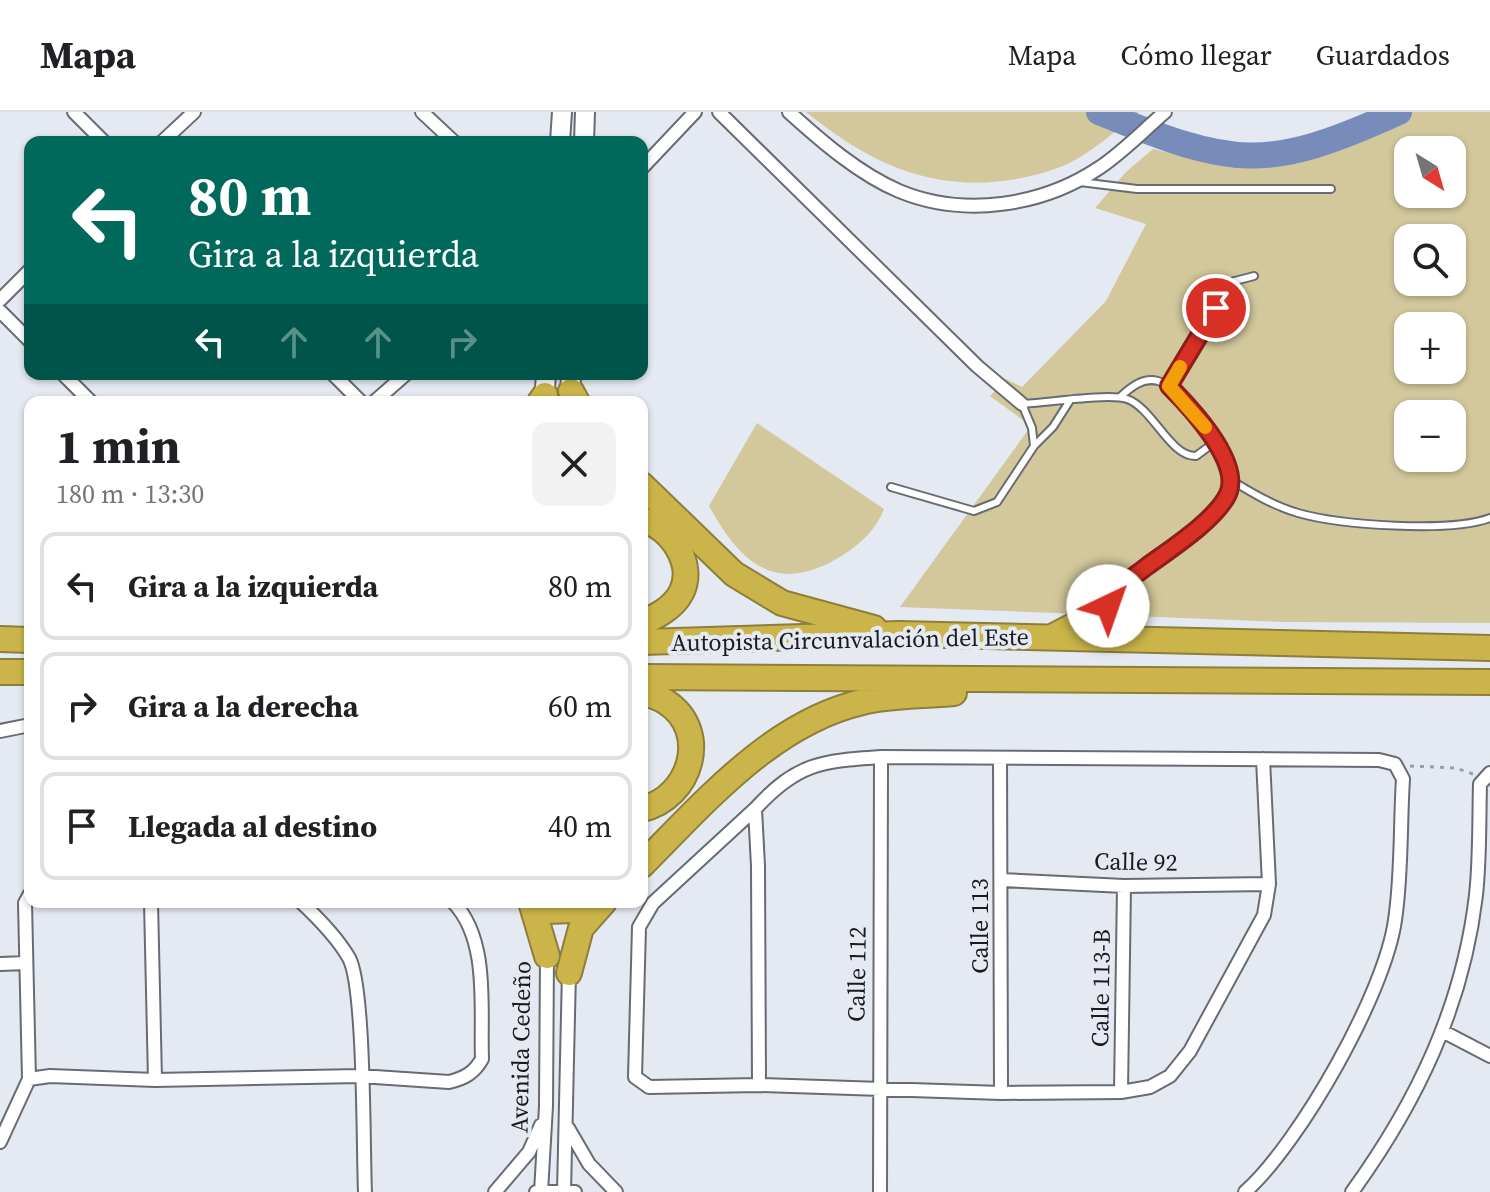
<!DOCTYPE html>
<html lang="es">
<meta charset="utf-8">
<style>
body{margin:0;font-family:"Source Serif 4",serif;background:#f2f2f2;color:#202124;height:100vh;display:flex;flex-direction:column;font-size:30px;white-space:nowrap}
*{box-sizing:border-box;margin:0}
p{font-size:26px;color:#757577}
.icon{flex:none;width:44px;height:44px;fill:none;stroke:currentColor;stroke-width:2;stroke-linecap:round;stroke-linejoin:round}
.map{position:relative;flex:1;overflow:hidden}
.drawer{position:absolute;left:24px;top:284px;width:624px;height:512px;display:flex;flex-direction:column;background:#fff;border-radius:16px;box-shadow:0 2px 6px #0004}
.drawer>*{flex:none}
.top-card{position:absolute;left:24px;top:24px;width:624px;height:244px;border-radius:16px;box-shadow:0 2px 6px #0004;background:#00695c;color:#fff;overflow:hidden}
.needle{width:52px;rotate:143deg}
.buttons{position:absolute;left:1394px;top:24px;display:grid;gap:16px}
.buttons a{display:grid;place-items:center;width:72px;height:72px;border-radius:16px;background:#fff;box-shadow:0 2px 6px #0004;font-size:40px}
.pin{position:absolute;display:grid;place-items:center;width:68px;height:68px;color:#fff;margin:-34px;border:4px solid #fff;border-radius:50%;box-shadow:0 2px 8px #0007}
.me{position:absolute;width:88px;margin:-44px;rotate:42deg;stroke-linejoin:round;filter:drop-shadow(0 0 6px #0008)}
.turn{display:flex;align-items:center;gap:28px;height:168px;padding:0 32px;font-size:36px}
.turn .icon{width:104px;height:104px;stroke-width:2.5}
.turn b{display:block;font-size:56px;line-height:68px}
.lanes{display:flex;align-items:center;height:76px;padding:0 32px;background:#0003;justify-content:center;gap:40px;direction:ltr}
.lanes .off{opacity:.35}
.round{display:grid;place-items:center;flex:none;width:84px;height:84px;border-radius:16px;background:#f2f2f2}
.overview{display:flex;align-items:center;justify-content:space-between;height:136px;padding:0 32px}
h1{font-size:48px;font-weight:700;line-height:60px}
ul{padding:0;list-style:none}
li{display:flex;align-items:center;gap:24px;height:108px;margin:0 16px 12px;padding:0 16px;border:4px solid #e0e0e0;border-radius:16px}
li div{flex:1}
li b{display:block;font-size:30px}
li em{font-style:normal}
header{display:flex;align-items:center;gap:48px;box-sizing:border-box;height:112px;padding:0 40px;background:#fff;border-bottom:2px solid #e0e0e0}
header strong{font-size:38px}
nav{display:flex;gap:44px;margin-inline-start:auto;font-size:28px}
.map>svg:first-child{display:block}
</style>
<header>
<strong>Mapa</strong>
<nav><a>Mapa</a><a>Cómo llegar</a><a>Guardados</a></nav>
</header>
<div class="map">
<svg width="1490" height="1080" viewBox="0 0 1490 1080">
<rect width="100%" height="100%" fill="#e5e9f2"/>
<path fill="#d2c89b" fill-rule="evenodd" d="M806,0H1139C1121,14 1104,30 1085,42C1063,57 1035,64 1010,68C929,80 868,50 806,0Z
M1402,0H1490V511L1284,510L900,495L1031,314L990,284L1006,267L1022,275L1106,189L1146,112L1095,96L1126,60L1153,37C1185,45 1220,49 1253,48C1290,47 1367,17 1402,0ZM1408,38H1452V82H1408ZM1408,126H1452V170H1408ZM1408,214H1452V258H1408ZM1408,302H1452V346H1408Z
M757,311L884,397C877,416 861,432 843,443C778,484 742,454 709,394Z"/>
<g fill="none" stroke-linecap="round" stroke-linejoin="round">
<path stroke="#778cbb" stroke-width="26" d="M1099,0C1233,55 1265,61 1399,0"/>
<defs>
<path id="lane" d="M1080,70L1137,77H1331
M1169,274L1231,170L1254,164
M1034,334L1053,315L1069,290
M1231,368C1252,381 1274,394 1298,401C1340,413 1450,421 1490,406
M891,375L974,399L997,390L1034,334L1032,316L1022,292C1045,291 1109,281 1127,287C1153,296 1170,345 1196,344L1215,330
M1116,479C1147,448 1208,422 1227,383C1241,355 1185,276 1158,269C1143,265 1131,275 1120,285"/>
<path id="street" d="M74,0L104,30
M422,0L454,30
M719,0L977,254L1022,292
M789,0C821,29 859,62 899,79C964,106 1042,94 1099,56C1123,40 1144,18 1165,0
M162,30L194,0
M642,56L695,0
M0,188L30,158
M0,199L30,229
M63,262L91,290
M333,262L361,290
M374,290L406,262
M0,619L30,613
M1000,647L1001,981
M755,697L653,791L639,815L635,965L649,975L759,973
M1002,768L1124,774L1269,772
M151,790L155,968
M301,790C318,806 337,825 349,846C365,875 363,1037 365,1080
M0,852L26,851
M1444,920L1490,944
M29,967L25,791L30,782
M1121,980L1124,774
M568,1016L589,1052L616,1080
M0,1030L29,967L50,964L155,968L360,964L449,970C465,966 474,961 482,947C480,898 490,828 453,790
M495,1080L529,1040L541,1013
M536,1080H575
M541,1080L546,994L547,842
M564,1080L569,859
M880,1080L881,645
M1245,1080C1300,1031 1385,881 1395,808C1402,762 1400,713 1403,667L1395,652L1379,648L881,645C821,649 797,651 755,697L758,754L759,973L1001,981L1121,980L1150,975L1170,964L1190,939L1264,803L1269,772L1263,647
M1352,1080C1417,990 1463,894 1476,783C1480,747 1479,709 1480,672L1490,661"/>
<path id="secondary" d="M560,30L562,0
M584,30L585,0
M544,290L546,262
M570,290L571,262"/>
<path id="highway" d="M571,279L577,290
M540,290L545,283
M642,373L734,462L782,491L874,516
M642,408C671,414 696,453 681,481C673,496 657,504 642,511
M1052,525L1079,511L1112,484
M0,527L30,528
M642,530L899,522L1490,536
M0,560H30
M642,565L1490,570
M642,580C649,583 659,585 666,590C711,619 691,686 642,697
M642,753C705,690 772,611 862,590C891,583 924,584 954,581
M531,790L547,844
M547,799L597,797
M569,861L581,816L604,790"/>
</defs>
<use href="#lane" stroke="#676b72" stroke-width="10"/>
<use href="#street" stroke="#676b72" stroke-width="16"/>
<use href="#secondary" stroke="#676b72" stroke-width="22"/>
<use href="#highway" stroke="#8d7e3a" stroke-width="28"/>
<path stroke="#9a9da4" stroke-width="3" stroke-dasharray="4 6" stroke-linecap="butt" d="M1410,654L1456,656L1473,662"/>
<use href="#lane" stroke="#fff" stroke-width="6"/>
<use href="#street" stroke="#fff" stroke-width="12"/>
<use href="#secondary" stroke="#fff" stroke-width="18"/>
<use href="#highway" stroke="#cbb449" stroke-width="24"/>
</g>
<g fill="none" stroke-linecap="round" stroke-linejoin="round">
<defs>
<path id="route" d="M1108,494C1115,475 1131,467 1146,455C1169,438 1216,408 1228,382C1242,350 1190,295 1169,274L1216,196"/>
</defs>
<use href="#route" stroke="#8d1f18" stroke-width="20"/>
<use href="#route" stroke="#d93025" stroke-width="14"/>
<path stroke="#f59e0b" stroke-width="14" d="M1180,255L1169,274L1205,315"/>
</g>
<g text-anchor="middle" stroke-width="8" stroke-linejoin="round" paint-order="stroke">
<g font-size="24" fill="#1a1b1e" stroke="#e5e9f2">
<text transform="translate(850 528) rotate(-1)" y="8">Autopista Circunvalación del Este</text>
<text transform="translate(1136 750) rotate(1)" y="8">Calle 92</text>
<text transform="translate(980 814) rotate(-90)" y="8">Calle 113</text>
<text transform="translate(857 862) rotate(-89)" y="8">Calle 112</text>
<text transform="translate(1101 876) rotate(-89)" y="8">Calle 113-B</text>
<text transform="translate(521 935) rotate(-89)" y="8">Avenida Cedeño</text>
</g>
</g>
</svg>
<div class="buttons">
<a><svg class="needle" viewBox="-14 -14 28 28"><path d="M0-13l5 13h-10z" fill="#e53935"/><path d="M0 13l5-13h-10z" fill="#757577"/></svg></a>
<a><svg class="icon" aria-label="search" viewBox="0 0 24 24"><circle cx="10" cy="10" r="6"/><path d="M15 15l6 6"/></svg></a>
<a>+</a>
<a>−</a>
</div>
<div class="pin" style="left:1216px;top:196px;background:#d93025"><svg class="icon" aria-label="arrive" viewBox="0 0 24 24"><path d="M6 21V4h12l-3 4 3 4H6"/></svg></div>
<svg class="me" style="left:1108px;top:494px" viewBox="-20 -20 40 40"><circle r="19" fill="#fff"/><path d="M0-13L10 11 0 6-10 11z" fill="#d93025"/></svg>
<div class="top-card">
<div class="turn"><svg class="icon" aria-label="left" viewBox="0 0 24 24"><path d="M17 20v-9H6M10 6l-5 5 5 5"/></svg><div><b>80 m</b>Gira a la izquierda</div></div>
<div class="lanes"><svg class="icon" aria-label="left" viewBox="0 0 24 24"><path d="M17 20v-9H6M10 6l-5 5 5 5"/></svg><svg class="icon off" aria-label="ahead" viewBox="0 0 24 24"><path d="M12 20V5M6 11l6-6 6 6"/></svg><svg class="icon off" aria-label="ahead" viewBox="0 0 24 24"><path d="M12 20V5M6 11l6-6 6 6"/></svg><svg class="icon off" aria-label="right" viewBox="0 0 24 24"><path d="M7 20v-9h11M14 6l5 5-5 5"/></svg></div>
</div>
<section class="drawer">
<div class="overview"><div><h1>1 min</h1><p>180 m · 13:30</p></div><a class="round"><svg class="icon" aria-label="close" viewBox="0 0 24 24"><path d="M6 6l12 12M18 6L6 18"/></svg></a></div>
<ul>
<li><svg class="icon" aria-label="left" viewBox="0 0 24 24"><path d="M17 20v-9H6M10 6l-5 5 5 5"/></svg><div><b>Gira a la izquierda</b></div><em>80 m</em></li>
<li><svg class="icon" aria-label="right" viewBox="0 0 24 24"><path d="M7 20v-9h11M14 6l5 5-5 5"/></svg><div><b>Gira a la derecha</b></div><em>60 m</em></li>
<li><svg class="icon" aria-label="arrive" viewBox="0 0 24 24"><path d="M6 21V4h12l-3 4 3 4H6"/></svg><div><b>Llegada al destino</b></div><em>40 m</em></li>
</ul>
</section>
</div>
